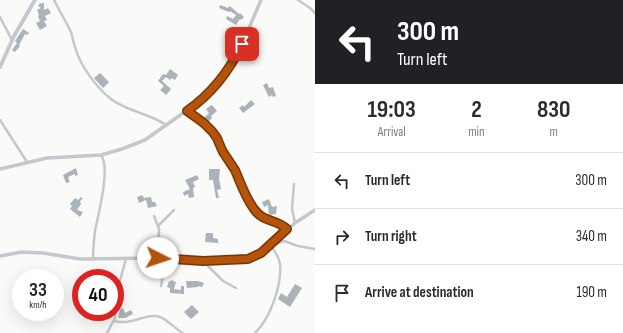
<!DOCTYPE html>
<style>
body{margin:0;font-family:"Sofia Sans Condensed",sans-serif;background:#f7f7f7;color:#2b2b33;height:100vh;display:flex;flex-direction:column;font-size:15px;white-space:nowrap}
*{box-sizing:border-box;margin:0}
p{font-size:13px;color:#7c7c81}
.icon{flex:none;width:22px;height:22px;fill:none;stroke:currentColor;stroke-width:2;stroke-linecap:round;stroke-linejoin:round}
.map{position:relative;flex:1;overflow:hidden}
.panel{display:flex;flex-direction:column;background:#fff;width:308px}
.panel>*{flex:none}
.hud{background:#202124;color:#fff;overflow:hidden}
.speed{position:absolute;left:12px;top:269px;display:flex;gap:8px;font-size:20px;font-weight:700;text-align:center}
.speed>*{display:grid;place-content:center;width:52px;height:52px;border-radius:50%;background:#fff;box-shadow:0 4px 16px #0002;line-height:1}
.speed small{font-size:10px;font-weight:400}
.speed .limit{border:6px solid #d22;background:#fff;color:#111}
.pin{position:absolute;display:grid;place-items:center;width:34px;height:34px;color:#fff;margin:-17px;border-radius:8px;box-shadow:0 2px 6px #0006}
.me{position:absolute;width:44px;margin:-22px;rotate:94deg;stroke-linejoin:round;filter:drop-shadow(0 0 3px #0008)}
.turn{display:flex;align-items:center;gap:14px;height:84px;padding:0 16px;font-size:18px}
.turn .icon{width:52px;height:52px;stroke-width:2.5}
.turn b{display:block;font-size:28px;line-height:34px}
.eta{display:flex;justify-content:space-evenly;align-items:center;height:68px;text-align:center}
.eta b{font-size:24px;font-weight:700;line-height:28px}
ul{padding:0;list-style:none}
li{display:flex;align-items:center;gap:12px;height:56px;padding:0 16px;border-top:1px solid #e1e1e2}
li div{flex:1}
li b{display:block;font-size:15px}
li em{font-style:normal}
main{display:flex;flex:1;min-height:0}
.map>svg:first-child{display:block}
</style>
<main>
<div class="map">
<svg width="315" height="333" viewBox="0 0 315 333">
<rect width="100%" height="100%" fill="#fafaf8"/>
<path fill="#aab3b9" d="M40,3L42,4V3H44V10L48,8L51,13L45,16L47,20L44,21L47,26L40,30L36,23L40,21L38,16L39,15L37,10L41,8L38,6Z
M220,5L228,8L229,6L231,7L239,14L240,13L244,17L241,20L240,19L236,25L226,19L227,16L233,19L236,15L230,11L229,12L219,8Z
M23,29L29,33L27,35L25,34L19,45L20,46L15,52L12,50L17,43L15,41Z
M170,69L178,75L175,80L172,78L170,80L166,77L162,81L171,89L166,95L160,90L164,86L158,81L163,74L166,75Z
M100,73L109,82L103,88L94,78Z
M267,83L269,88L273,87L276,96L273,97L272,95L269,97L263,85Z
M251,100L255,104L243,113L239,108L243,105L244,107Z
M212,105L217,111L211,116L212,118L207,123L203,119L209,113L206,109Z
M76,168L78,175L75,176V174L68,177L70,182L66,183L63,175Z
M209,169H220L219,179L221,189L217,190L219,198H216L213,180H209Z
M197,175L199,179L193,182L195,187L193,188L194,197L189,198L188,194L184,196L183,192L190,189L185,180Z
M142,195L144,198L151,197L152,202H155L157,206L148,208L146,200L139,203L137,197Z
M81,197L83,198L80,201L81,204L77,210L83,212L80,217L70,209L72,206L70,204L75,198L78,200Z
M269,199L272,207L277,206L276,214L269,215L268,205L264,207L262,202Z
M206,233H213V238L218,239V243L205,242Z
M171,280L176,282L174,289L181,290V286H184V294L170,293V288L167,287L169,281L170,282Z
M186,281H198L204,283L202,287L198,286V287L187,288Z
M295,284L302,288L290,307L278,299L281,293L287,297Z
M192,305L199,312L191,319L184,312Z
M123,308L125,313L131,310L133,314L125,318H118L120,309Z"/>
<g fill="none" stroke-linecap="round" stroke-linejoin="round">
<path stroke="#c3c8cc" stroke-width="2.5" d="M54,0C59,10 65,20 70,30C73,36 73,43 76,50C81,67 98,89 111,99C128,112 149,113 166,125
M298,0L310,8L315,13
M0,17L12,40
M187,111L200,120L213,133L234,169L242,189L254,210L265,219L273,220L281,224L287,229
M0,120L27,162
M294,184L292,209L295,223
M154,216L159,229L158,258
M158,226L174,210
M274,242L279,243L284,241L298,246L315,249
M93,259C93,249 94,240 95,231C98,215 111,168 101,155
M203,261L223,281L236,288
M161,286L166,259
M114,321C132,326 147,312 160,317C168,320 175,329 183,333
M107,333L115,318L116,295L126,259
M255,333C270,319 282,285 280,264C279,257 275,251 270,245"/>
<path stroke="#c3c8cc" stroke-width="3.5" d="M0,169L47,158L101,155L122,149L145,140L203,99L237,56L261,0
M0,256L22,252L43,253L80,259L158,258L203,261L248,259L261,253L295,223L315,210"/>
<path stroke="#c3c9ce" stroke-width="4" d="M0,67L14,36L35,0"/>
</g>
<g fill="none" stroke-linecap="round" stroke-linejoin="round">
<defs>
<path id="route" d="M158,258L203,261L248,259L261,253L287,229C274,218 264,223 254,209C245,197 241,184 235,170C231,164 227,158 223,152C221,148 219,143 217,138C210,126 198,119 187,111C211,94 230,70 242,44"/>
</defs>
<use href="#route" stroke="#753606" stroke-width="10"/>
<use href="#route" stroke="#b45309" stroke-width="7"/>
</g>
</svg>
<div class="speed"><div>33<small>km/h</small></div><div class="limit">40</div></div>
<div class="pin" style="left:242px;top:44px;background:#d93025"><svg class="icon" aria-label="arrive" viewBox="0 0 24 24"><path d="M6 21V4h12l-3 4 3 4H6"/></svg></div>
<svg class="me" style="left:158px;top:258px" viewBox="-20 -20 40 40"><circle r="19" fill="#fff"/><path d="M0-13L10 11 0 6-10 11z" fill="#b45309"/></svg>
</div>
<section class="panel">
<div class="hud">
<div class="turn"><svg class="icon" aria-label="left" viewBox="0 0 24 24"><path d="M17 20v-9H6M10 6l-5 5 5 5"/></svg><div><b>300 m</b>Turn left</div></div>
</div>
<div class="eta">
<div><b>19:03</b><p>Arrival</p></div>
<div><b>2</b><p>min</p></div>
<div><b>830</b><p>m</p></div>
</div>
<ul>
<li><svg class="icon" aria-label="left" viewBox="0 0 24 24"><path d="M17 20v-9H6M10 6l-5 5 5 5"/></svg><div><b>Turn left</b></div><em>300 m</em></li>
<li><svg class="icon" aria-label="right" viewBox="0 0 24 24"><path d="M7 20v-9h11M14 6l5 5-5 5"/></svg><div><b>Turn right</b></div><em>340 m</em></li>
<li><svg class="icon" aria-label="arrive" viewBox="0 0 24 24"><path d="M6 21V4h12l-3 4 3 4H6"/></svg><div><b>Arrive at destination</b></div><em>190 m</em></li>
</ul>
</section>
</main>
